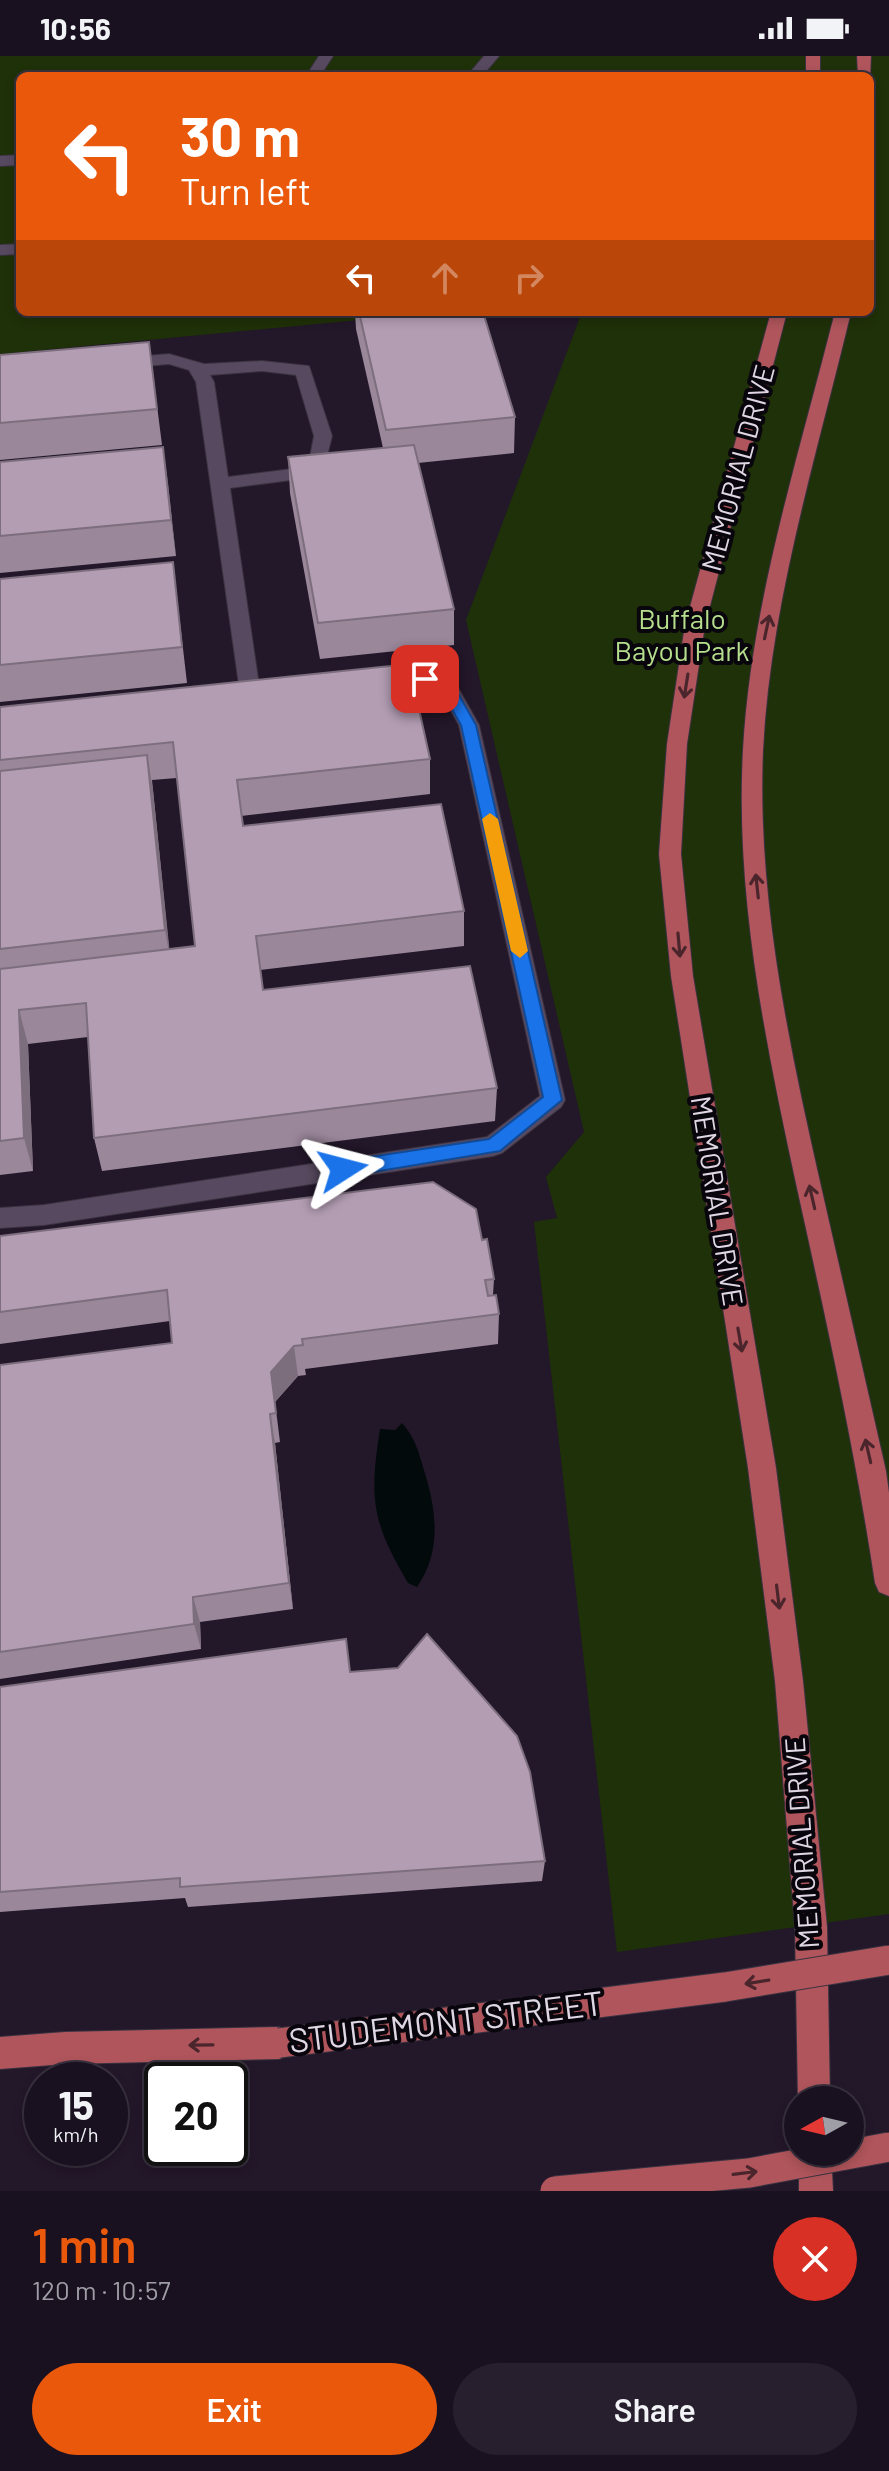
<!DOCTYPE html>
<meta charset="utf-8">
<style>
body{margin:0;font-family:Barlow,sans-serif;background:#271f2d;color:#f1f3f6;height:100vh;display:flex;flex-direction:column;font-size:30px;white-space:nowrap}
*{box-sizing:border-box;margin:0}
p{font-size:26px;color:#9f9da5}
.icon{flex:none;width:44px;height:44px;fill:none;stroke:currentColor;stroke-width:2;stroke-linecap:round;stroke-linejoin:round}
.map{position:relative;height:2135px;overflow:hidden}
.panel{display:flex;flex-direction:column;background:#1a1120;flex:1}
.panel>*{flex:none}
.banner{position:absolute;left:16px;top:16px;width:858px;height:244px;border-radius:12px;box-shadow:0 4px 12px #0003,0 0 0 2px #38313e;background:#ea580c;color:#fff;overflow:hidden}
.needle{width:52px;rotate:262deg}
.buttons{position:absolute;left:784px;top:2030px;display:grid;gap:16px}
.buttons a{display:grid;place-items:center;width:80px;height:80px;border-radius:50%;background:#1a1120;box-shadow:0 4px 12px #0003,0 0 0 2px #38313e;font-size:40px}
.speed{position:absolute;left:24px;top:2006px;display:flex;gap:16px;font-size:40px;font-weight:700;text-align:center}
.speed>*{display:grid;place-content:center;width:104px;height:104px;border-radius:50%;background:#1a1120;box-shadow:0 4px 12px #0003,0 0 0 2px #38313e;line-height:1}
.speed small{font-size:20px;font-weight:400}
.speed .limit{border:4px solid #111;border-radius:12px;background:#fff;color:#111}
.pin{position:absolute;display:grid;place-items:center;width:68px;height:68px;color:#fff;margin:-34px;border-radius:16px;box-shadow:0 4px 12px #0006}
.me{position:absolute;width:88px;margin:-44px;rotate:81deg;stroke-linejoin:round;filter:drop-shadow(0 0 6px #0008)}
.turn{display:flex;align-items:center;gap:28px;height:168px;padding:0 32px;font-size:36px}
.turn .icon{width:104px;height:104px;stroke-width:2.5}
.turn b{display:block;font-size:56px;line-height:68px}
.lanes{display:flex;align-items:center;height:76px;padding:0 32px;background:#0003;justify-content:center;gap:40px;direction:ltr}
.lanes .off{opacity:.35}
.round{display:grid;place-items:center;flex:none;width:84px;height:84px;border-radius:42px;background:#271f2d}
.head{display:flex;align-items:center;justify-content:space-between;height:136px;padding:0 32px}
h1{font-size:48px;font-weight:600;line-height:60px;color:#ea580c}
.action{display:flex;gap:16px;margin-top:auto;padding:16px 32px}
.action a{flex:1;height:92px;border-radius:48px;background:#ea580c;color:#fff;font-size:32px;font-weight:600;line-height:92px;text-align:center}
.action a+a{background:#271f2d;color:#f1f3f6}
.status{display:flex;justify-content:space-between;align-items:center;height:56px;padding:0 40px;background:#1a1120;direction:ltr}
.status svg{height:22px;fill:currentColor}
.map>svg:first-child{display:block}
</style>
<div class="status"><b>10:56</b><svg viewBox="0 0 49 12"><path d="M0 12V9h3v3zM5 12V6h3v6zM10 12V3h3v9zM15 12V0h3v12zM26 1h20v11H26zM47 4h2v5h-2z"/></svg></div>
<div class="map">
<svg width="889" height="2135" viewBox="0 0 889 2135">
<rect width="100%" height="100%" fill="#23172a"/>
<path fill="#1f3108" d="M0,0H889V1858L617,1896L534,1166L557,1162L546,1121L584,1076L466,564L582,256H870V20H20V256H443L0,298Z"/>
<path fill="#020a0b" d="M402,1367C415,1382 418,1394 423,1411C436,1452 443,1493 417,1531L408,1527C372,1466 369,1443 380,1373L395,1374Z"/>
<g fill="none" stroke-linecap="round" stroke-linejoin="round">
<defs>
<path id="minor" d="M319,0H333L320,20H306Z
M484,0H499L482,20H467Z
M20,99V109L0,110V100Z
M20,188V198L0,199V189Z
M169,298L204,308L262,305L309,310L332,380L322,420L230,432L260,636L250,643L240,636L196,326L189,314L169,308L122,312L113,307L122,302ZM262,315L296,319L314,380L308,411L228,421L214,326L210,319Z
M404,612L453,623L479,669L565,1044L561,1051L502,1097L493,1100L44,1169L0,1172V1152L44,1149L487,1081L540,1040L459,669L439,633L404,626L382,628L372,621L382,614Z"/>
<path id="major" d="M806,0H820V20H806Z
M857,0H871L870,23V20H858Z
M771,256H787L705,569L687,688L681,798L693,920L776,1412L803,1625L827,1871L830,2044H798L795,1871L775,1625L748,1412L671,920L659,798L667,688L685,569Z
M835,256H851C817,398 770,548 763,695C757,839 788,985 820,1126C842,1222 864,1319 886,1415L889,1437V1540L879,1536L875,1527C855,1394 826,1263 797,1132C766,989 735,841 743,694C751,547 799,399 835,256Z
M279,1971L290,1976L295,1987L290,1998L279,2003L65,2008L0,2013V1981L65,1976Z
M799,2096H831L833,2135H799Z"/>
</defs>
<use href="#minor" stroke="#3a3240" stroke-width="2"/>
<use href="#major" stroke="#3a3240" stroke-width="2"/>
<use href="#minor" fill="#57495f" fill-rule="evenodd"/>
<use href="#major" fill="#af555b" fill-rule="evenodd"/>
<defs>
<path id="major-bridge" d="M279,1987L725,1931L889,1904
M555,2135L749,2117L889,2091"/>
</defs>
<use href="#major-bridge" stroke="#3a3240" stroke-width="31" stroke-linecap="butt"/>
<use href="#major-bridge" stroke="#af555b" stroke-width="29"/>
</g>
<path fill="#9a879a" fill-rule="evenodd" d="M355,256H359L515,361L514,397L418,407L454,553V589L320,603L290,437L288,401L383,392L356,273Z
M149,286L162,389L0,404V299Z
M163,391L176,500L0,517V406Z
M173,506L187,627L0,646V523Z
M0,651L430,703V738L241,760L243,770L464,855V890L260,914L263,934L497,1032L495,1065L102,1115L94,1082L88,981L28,988L33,1115L0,1119ZM177,722L195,890L169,893L152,724Z
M0,1180L482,1184L494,1223L493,1239L499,1258L498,1288L305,1313L306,1319L298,1320L275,1346L280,1386L275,1387L293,1553L200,1566L201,1593L0,1623V1309L172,1287L170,1265L0,1288Z
M350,1616L545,1805L542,1825L188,1851L185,1842L0,1856V1631Z"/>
<path fill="#7d6e7d" d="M163,391L168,427L176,500L171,464Z
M147,699L153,734L171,908L165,874Z
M19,954L28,988L33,1115L24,1082Z
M294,1290L298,1320L275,1346L280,1386L271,1316Z
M270,1358L275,1387L293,1553L289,1527Z
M193,1541L200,1566L201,1593L194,1568Z"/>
<path fill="#b39db3" stroke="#7d6e7d" stroke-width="2" d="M359,256H483L515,361L386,374Z
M149,286L157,353L0,367V299Z
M414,389L454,553L318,567L288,401Z
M163,391L171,464L0,480V406Z
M173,506L182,591L0,609V523Z
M409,608L430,703L237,724L243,770L441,748L464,855L256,880L263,934L470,910L497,1032L94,1082L86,947L19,954L24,1082L0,1085V913L195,890L173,686L0,704V651Z
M147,699L165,874L0,893V715Z
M433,1126L476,1153L482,1184L487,1183L494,1223L485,1224L488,1240L496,1239L499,1258L302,1283L303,1289L294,1290L271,1316L276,1357L270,1358L289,1527L193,1541L194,1568L0,1596V1309L172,1287L167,1234L0,1256V1180Z
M427,1578L517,1680L530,1716L545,1805L180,1831V1822L0,1836V1631L346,1583L350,1616L398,1612Z"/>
<defs><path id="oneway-shaft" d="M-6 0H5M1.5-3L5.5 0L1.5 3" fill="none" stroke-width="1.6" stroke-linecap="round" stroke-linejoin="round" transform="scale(2)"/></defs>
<g stroke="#4b252c">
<use href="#oneway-shaft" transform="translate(767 571) rotate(-78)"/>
<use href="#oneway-shaft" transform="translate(686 630) rotate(99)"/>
<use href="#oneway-shaft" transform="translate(757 830) rotate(-96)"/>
<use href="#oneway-shaft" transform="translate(679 889) rotate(85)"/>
<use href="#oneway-shaft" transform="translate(812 1141) rotate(-103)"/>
<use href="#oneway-shaft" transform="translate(740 1284) rotate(80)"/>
<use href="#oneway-shaft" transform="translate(868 1395) rotate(-103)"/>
<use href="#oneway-shaft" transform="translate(778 1541) rotate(83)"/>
<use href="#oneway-shaft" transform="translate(757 1926) rotate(171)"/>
<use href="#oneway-shaft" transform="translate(201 1989) rotate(179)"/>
<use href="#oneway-shaft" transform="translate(745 2117) rotate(-7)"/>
</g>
<path fill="#1a73e8" stroke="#114b97" stroke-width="2" d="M425,618L451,625L476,669L562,1044L500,1095L343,1121L337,1118L334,1113L337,1108L343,1105L489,1083L543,1041L461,669L440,632L419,627V620Z"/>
<path fill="#f59e0b" d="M490,757L498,763L528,895L520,902L511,895L482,763Z"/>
<g text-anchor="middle" stroke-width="8" stroke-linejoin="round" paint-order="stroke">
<g font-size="28" fill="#dfd7e4" stroke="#09050c">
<text transform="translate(738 412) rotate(-75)" y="10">MEMORIAL DRIVE</text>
<text transform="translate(717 1145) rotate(81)" y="10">MEMORIAL DRIVE</text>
<text transform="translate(802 1787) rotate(-94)" y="10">MEMORIAL DRIVE</text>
</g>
<g font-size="28" fill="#b6df8d" stroke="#09050c">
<text x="682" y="573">Buffalo<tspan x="682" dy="32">Bayou Park</tspan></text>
</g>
<g font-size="34" fill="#dfd7e4" stroke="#09050c">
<text transform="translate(446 1966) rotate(-7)" y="12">STUDEMONT STREET</text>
</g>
</g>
</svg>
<div class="buttons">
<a><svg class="needle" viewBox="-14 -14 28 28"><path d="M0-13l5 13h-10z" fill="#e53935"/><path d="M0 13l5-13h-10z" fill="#9f9da5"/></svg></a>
</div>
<div class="speed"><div>15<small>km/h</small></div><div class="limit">20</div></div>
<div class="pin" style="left:425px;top:623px;background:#d93025"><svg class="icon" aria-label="arrive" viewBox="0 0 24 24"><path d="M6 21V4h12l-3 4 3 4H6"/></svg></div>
<svg class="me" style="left:343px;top:1113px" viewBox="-20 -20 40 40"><path d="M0-17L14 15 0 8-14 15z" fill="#1a73e8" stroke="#fff" stroke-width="4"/></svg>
<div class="banner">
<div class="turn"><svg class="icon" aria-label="left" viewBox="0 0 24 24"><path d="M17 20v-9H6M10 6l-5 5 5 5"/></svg><div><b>30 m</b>Turn left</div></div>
<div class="lanes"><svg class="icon" aria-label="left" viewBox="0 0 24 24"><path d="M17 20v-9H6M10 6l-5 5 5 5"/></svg><svg class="icon off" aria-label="ahead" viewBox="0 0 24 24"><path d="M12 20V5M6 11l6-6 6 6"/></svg><svg class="icon off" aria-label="right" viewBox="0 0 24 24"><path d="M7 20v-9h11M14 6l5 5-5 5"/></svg></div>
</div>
</div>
<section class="panel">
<div class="head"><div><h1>1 min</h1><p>120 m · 10:57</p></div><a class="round" style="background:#d93025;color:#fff"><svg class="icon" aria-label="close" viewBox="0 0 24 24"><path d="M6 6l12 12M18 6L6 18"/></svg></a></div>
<div class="action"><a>Exit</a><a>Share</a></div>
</section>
